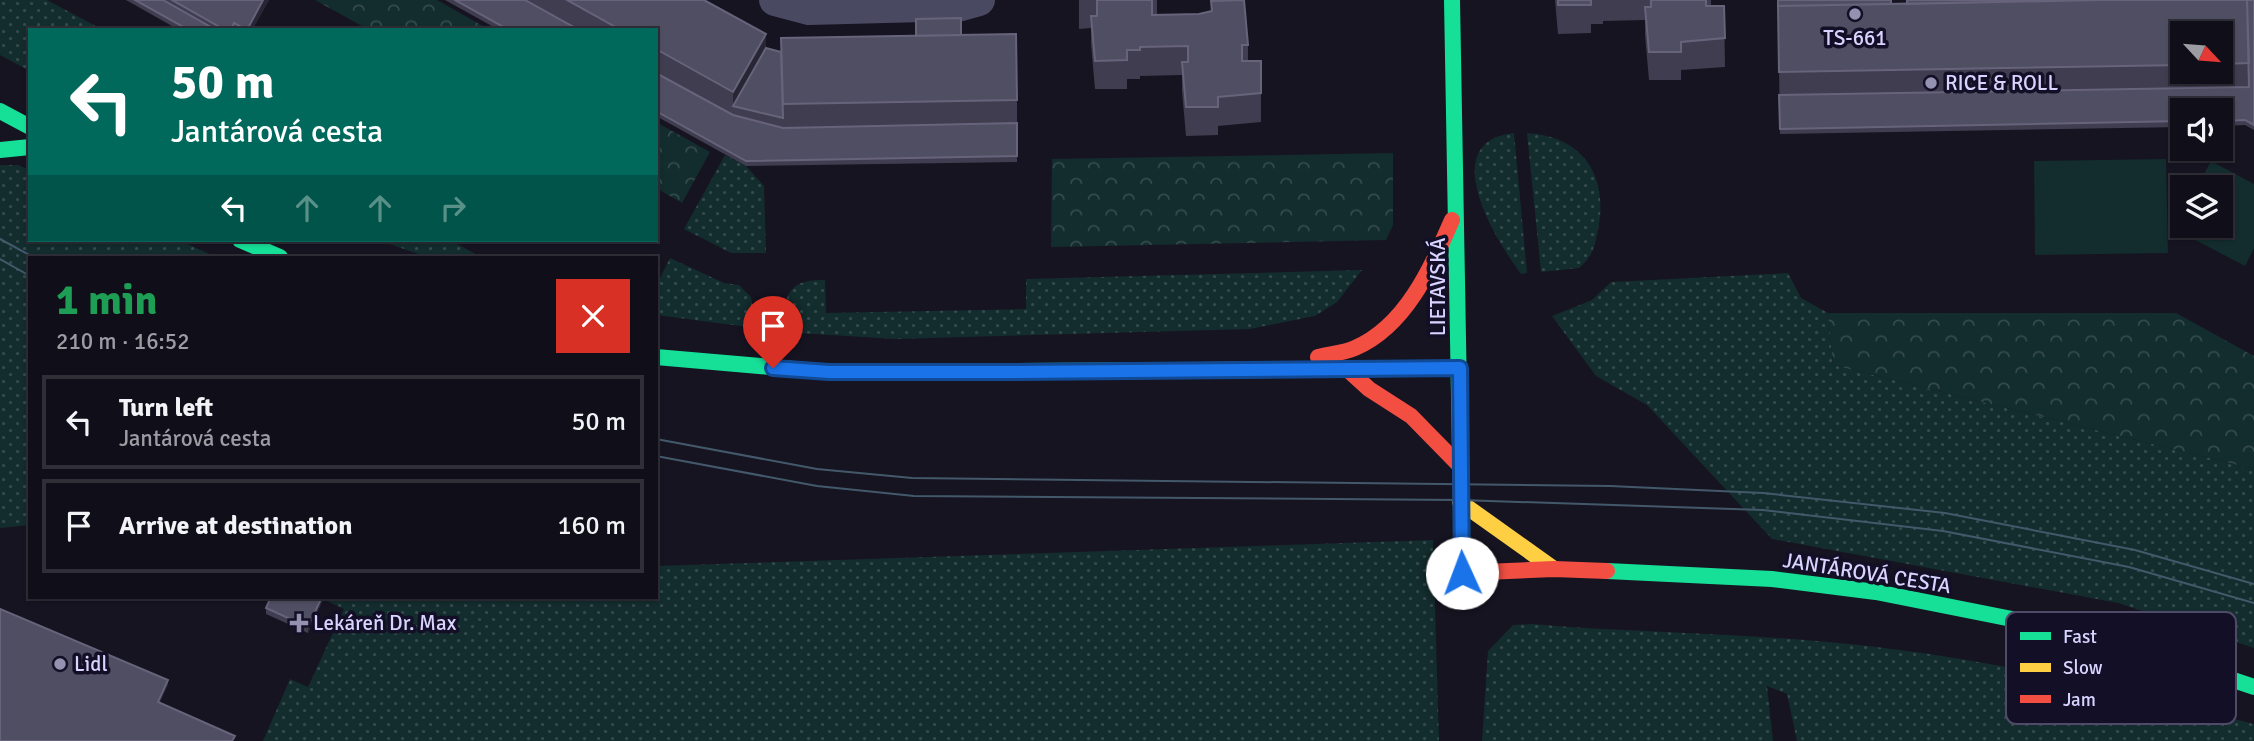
<!DOCTYPE html>
<meta charset="utf-8">
<style>
body{margin:0;font-family:Signika,sans-serif;background:#191822;color:#f1f3f6;height:100vh;display:flex;flex-direction:column;font-size:26px;white-space:nowrap}
*{box-sizing:border-box;margin:0}
p{font-size:23px;color:#9c9ca2}
.icon{flex:none;width:38px;height:38px;fill:none;stroke:currentColor;stroke-width:2;stroke-linecap:round;stroke-linejoin:round}
.map{position:relative;flex:1;overflow:hidden}
.sheet{position:absolute;left:28px;top:256px;width:630px;height:343px;display:flex;flex-direction:column;background:#100f19;border-radius:0px;box-shadow:0 2px 5px #0004,0 0 0 2px #302f38}
.sheet>*{flex:none}
.top-card{position:absolute;left:28px;top:28px;width:630px;height:214px;border-radius:0px;box-shadow:0 2px 5px #0004,0 0 0 2px #302f38;background:#00695c;color:#fff;overflow:hidden}
.needle{width:46px;rotate:116deg}
.fabs{position:absolute;left:2170px;top:21px;display:grid;gap:14px}
.fabs a{display:grid;place-items:center;width:63px;height:63px;border-radius:0px;background:#100f19;box-shadow:0 2px 5px #0004,0 0 0 2px #302f38;font-size:35px}
.pin{position:absolute;display:grid;place-items:center;width:60px;height:60px;color:#fff;margin:-72px -30px;border-radius:50% 50% 50% 0;rotate:-45deg;box-shadow:0 0 7px #0007}
.pin .icon{rotate:45deg}
.me{position:absolute;width:77px;margin:-38px;rotate:358deg;stroke-linejoin:round;filter:drop-shadow(0 0 5px #0008)}
.turn{display:flex;align-items:center;gap:24px;height:147px;padding:0 28px;font-size:32px}
.turn .icon{width:91px;height:91px;stroke-width:2.5}
.turn b{display:block;font-size:49px;line-height:60px}
.lanes{display:flex;align-items:center;height:66px;padding:0 28px;background:#0003;justify-content:center;gap:35px;direction:ltr}
.lanes .off{opacity:.35}
.round{display:grid;place-items:center;flex:none;width:74px;height:74px;border-radius:0px;background:#191822}
.headline{display:flex;align-items:center;justify-content:space-between;height:119px;padding:0 28px}
h1{font-size:42px;font-weight:700;line-height:52px;color:#1e9e55}
ul{padding:0;list-style:none}
li{display:flex;align-items:center;gap:21px;height:94px;margin:0 14px 10px;padding:0 14px;border:4px solid #302f38;border-radius:0px}
li div{flex:1}
li b{display:block;font-size:26px}
li em{font-style:normal}
.map>svg:first-child{display:block}
</style>
<div class="map">
<svg width="2254" height="741" viewBox="0 0 2254 741">
<defs>
<pattern id="grass-dots" width="8" height="8" patternUnits="userSpaceOnUse" patternTransform="scale(1.75)"><rect width="8" height="8" fill="#132c2d"/><path d="M2 2h.1M6 6h.1" fill="none" stroke="#354a4c" stroke-width="1.8" stroke-linecap="round"/></pattern>
<pattern id="forest-crowns" width="20" height="18" patternUnits="userSpaceOnUse" patternTransform="scale(1.75)"><rect width="20" height="18" fill="#132c2d"/><path d="M2 6a3 3 0 1 1 6 0M12 15a3 3 0 1 1 6 0" fill="none" stroke="#354a4c"/></pattern>
</defs>
<rect width="100%" height="100%" fill="#161421"/>
<path fill="url(#grass-dots)" d="M0,0H47L103,30H30V71L0,55Z
M1514,133L1527,273L1521,274C1497,242 1434,142 1514,133Z
M1527,133C1583,136 1609,176 1598,230C1595,247 1592,257 1579,268L1541,272Z
M725,155L746,166L764,186L766,253H731L684,229Z
M0,165H18L30,170V240H179L216,257H30V525L0,528Z
M378,240H450L481,257H427Z
M670,258L724,283L739,285L751,297L756,328L656,315V286Z
M1362,270L1337,302L1315,316L1250,329L895,339L782,332C785,297 785,279 825,280L826,313L1026,309V279Z
M1788,273L1801,298L1828,313L1833,365L2254,469V648L2118,603L1772,539L1647,405L1596,376L1552,316L1592,300L1611,282Z
M1433,540L1439,741H263L290,679L308,687L344,609L327,601L329,597H656V566Z
M1532,624C1637,633 1744,633 1849,644C1987,658 2120,689 2254,724V741H1797L1787,694L1767,686L1773,741H1482L1488,651L1513,625Z"/>
<path fill="url(#forest-crowns)" d="M315,0H437L490,30H369Z
M656,122L710,152L682,203L656,188Z
M1393,153V225L1386,240L1051,247L1052,159Z
M1828,313H2176L2254,356V469L1833,365Z"/>
<path fill="#132c2d" d="M2166,159L2168,253L2035,255L2034,161Z
M2211,161L2254,184V248L2245,266L2176,230L2182,217V226H2221V187H2197Z"/>
<g fill="none" stroke-linecap="round" stroke-linejoin="round">
<path stroke="#4a4962" stroke-width="32" d="M775,0L809,9L961,5L979,0"/>
<path stroke="#16e098" stroke-width="16" d="M1452,0L1460,452
M0,111L30,127
M0,150L30,147
M240,240L280,257
M656,357L829,372L1199,370
M1607,571L1772,579L1876,592L2107,638L2254,687"/>
<path stroke="#ffcf43" stroke-width="16" d="M1199,370L1460,368
M1460,502L1554,569"/>
<path stroke="#f24e42" stroke-width="16" d="M1318,357C1330,354 1344,353 1355,348C1406,326 1431,268 1452,220
M1346,368L1369,389L1411,416L1460,466
M1460,452L1462,573L1554,569L1607,571"/>
<path stroke="#43596b" stroke-width="2" d="M0,239L33,257
M0,259L30,276
M656,439L817,469L912,478L1610,486L1763,493L1945,513L2135,550L2254,584
M656,456L817,486L914,496L1460,500L1763,510L1943,531L2129,567L2254,603"/>
</g>
<path fill="#403d50" fill-rule="evenodd" d="M126,0H269L252,30H179Z
M445,0H704L766,48L781,52L961,35L1017,100V162L746,166L656,116V30H499Z
M1079,0H1157V14L1248,45V61H1261V122L1218,126V135L1186,136L1182,91V75L1140,76V79H1127V89H1095L1091,44V28L1079,29Z
M1555,0H1711V6H1724L1725,67L1681,70V80H1649L1645,35V20L1603,21V24H1591V33L1558,34Z
M1778,0L1891,4L2254,0V130L2245,125L2221,126V110H2182V127L1780,134ZM2182,33H2221V72H2182Z
M271,597H324L308,633L266,614V608Z"/>
<path fill="#282635" d="M263,0H269L252,30H247Z
M766,34V63L733,106V92Z
M322,597H324L308,633V627Z
M168,680V685L158,707V702Z"/>
<path fill="#504e63" stroke="#66637b" stroke-width="2" d="M135,0H163L216,30H189Z
M172,0H263L247,30L234,23L231,30H225Z
M455,0H525L579,30H509Z
M567,0H704L766,34L733,92L656,49V30H621Z
M1097,0H1152V15L1199,14L1212,11L1211,1L1244,0L1248,45H1242V61H1261V93L1218,97V107H1186L1182,62H1188V46L1140,47V50H1127V60L1095,61L1091,16H1097Z
M1558,0H1591V5H1558Z
M1651,0H1706V6H1724L1725,38L1681,42V52H1649L1645,7H1651Z
M1778,0H1891V4L1778,6Z
M1907,0H2100L1907,4Z
M2100,0H2247L2249,63L2221,64V33H2182V65L1779,72L1778,6Z
M2247,0H2254V125L2245,120L2221,121V110H2182V121L1780,129L1779,95L2249,87Z
M961,18V35L916,36V19Z
M1016,34L1017,100L783,104L781,38Z
M766,48L781,52L783,118L733,106Z
M656,73L733,115L783,128L1017,123V156L746,161L656,111Z
M271,597H322L308,627L266,608Z
M0,609L168,680L158,702L235,736L232,741H0Z"/>
<g fill="none" stroke-linecap="round" stroke-linejoin="round">
<defs>
<path id="route" d="M773,368L829,372H1005L1460,368L1462,573"/>
</defs>
<use href="#route" stroke="#114b97" stroke-width="18"/>
<use href="#route" stroke="#1a73e8" stroke-width="12"/>
</g>
<g fill="#9591b1" stroke="#130f26" stroke-width="2.5">
<circle cx="1855" cy="14" r="7"/>
<circle cx="1931" cy="83" r="7"/>
<path d="M295.5 612.5h7v7h7v7h-7v7h-7v-7h-7v-7h7z"/>
<circle cx="60" cy="664" r="7"/>
</g>
<g text-anchor="middle" stroke-width="7" stroke-linejoin="round" paint-order="stroke">
<g font-size="21" fill="#d9d4ff" stroke="#130f26" text-anchor="start">
<text x="1855" y="45" text-anchor="middle">TS-661</text>
<text x="1945" y="90">RICE &amp; ROLL</text>
<text x="313" y="630">Lekáreň Dr. Max</text>
<text x="74" y="671">Lidl</text>
</g>
<g font-size="21" fill="#d9d4ff" stroke="#130f26">
<text transform="translate(1438 287) rotate(-90)" y="7">LIETAVSKÁ</text>
<text transform="translate(1867 573) rotate(9)" y="7">JANTÁROVÁ CESTA</text>
</g>
</g>
<rect x="2006" y="612" width="230" height="112" rx="10" fill="#130f26" stroke="#4e4a67" stroke-width="2"/>
<rect x="2020" y="632" width="31" height="8" fill="#16e098"/>
<rect x="2020" y="663" width="31" height="9" fill="#ffcf43"/>
<rect x="2020" y="695" width="31" height="8" fill="#f24e42"/>
<g font-size="19" fill="#d9d4ff">
<text x="2063" y="643">Fast</text>
<text x="2063" y="674">Slow</text>
<text x="2063" y="706">Jam</text>
</g>
</svg>
<div class="fabs">
<a><svg class="needle" viewBox="-14 -14 28 28"><path d="M0-13l5 13h-10z" fill="#e53935"/><path d="M0 13l5-13h-10z" fill="#9c9ca2"/></svg></a>
<a><svg class="icon" aria-label="sound" viewBox="0 0 24 24"><path d="M4 9h4l5-4v14l-5-4H4zM17 9q2 3 0 6"/></svg></a>
<a><svg class="icon" aria-label="layers" viewBox="0 0 24 24"><path d="M12 4l9 5-9 5-9-5zM3 14l9 5 9-5"/></svg></a>
</div>
<div class="pin" style="left:773px;top:368px;background:#d93025"><svg class="icon" aria-label="arrive" viewBox="0 0 24 24"><path d="M6 21V4h12l-3 4 3 4H6"/></svg></div>
<svg class="me" style="left:1462px;top:573px" viewBox="-20 -20 40 40"><circle r="19" fill="#fff"/><path d="M0-13L10 11 0 6-10 11z" fill="#1a73e8"/></svg>
<div class="top-card">
<div class="turn"><svg class="icon" aria-label="left" viewBox="0 0 24 24"><path d="M17 20v-9H6M10 6l-5 5 5 5"/></svg><div><b>50 m</b>Jantárová cesta</div></div>
<div class="lanes"><svg class="icon" aria-label="left" viewBox="0 0 24 24"><path d="M17 20v-9H6M10 6l-5 5 5 5"/></svg><svg class="icon off" aria-label="ahead" viewBox="0 0 24 24"><path d="M12 20V5M6 11l6-6 6 6"/></svg><svg class="icon off" aria-label="ahead" viewBox="0 0 24 24"><path d="M12 20V5M6 11l6-6 6 6"/></svg><svg class="icon off" aria-label="right" viewBox="0 0 24 24"><path d="M7 20v-9h11M14 6l5 5-5 5"/></svg></div>
</div>
<section class="sheet">
<div class="headline"><div><h1>1 min</h1><p>210 m · 16:52</p></div><a class="round" style="background:#d93025;color:#fff"><svg class="icon" aria-label="close" viewBox="0 0 24 24"><path d="M6 6l12 12M18 6L6 18"/></svg></a></div>
<ul>
<li><svg class="icon" aria-label="left" viewBox="0 0 24 24"><path d="M17 20v-9H6M10 6l-5 5 5 5"/></svg><div><b>Turn left</b><p>Jantárová cesta</p></div><em>50 m</em></li>
<li><svg class="icon" aria-label="arrive" viewBox="0 0 24 24"><path d="M6 21V4h12l-3 4 3 4H6"/></svg><div><b>Arrive at destination</b></div><em>160 m</em></li>
</ul>
</section>
</div>
